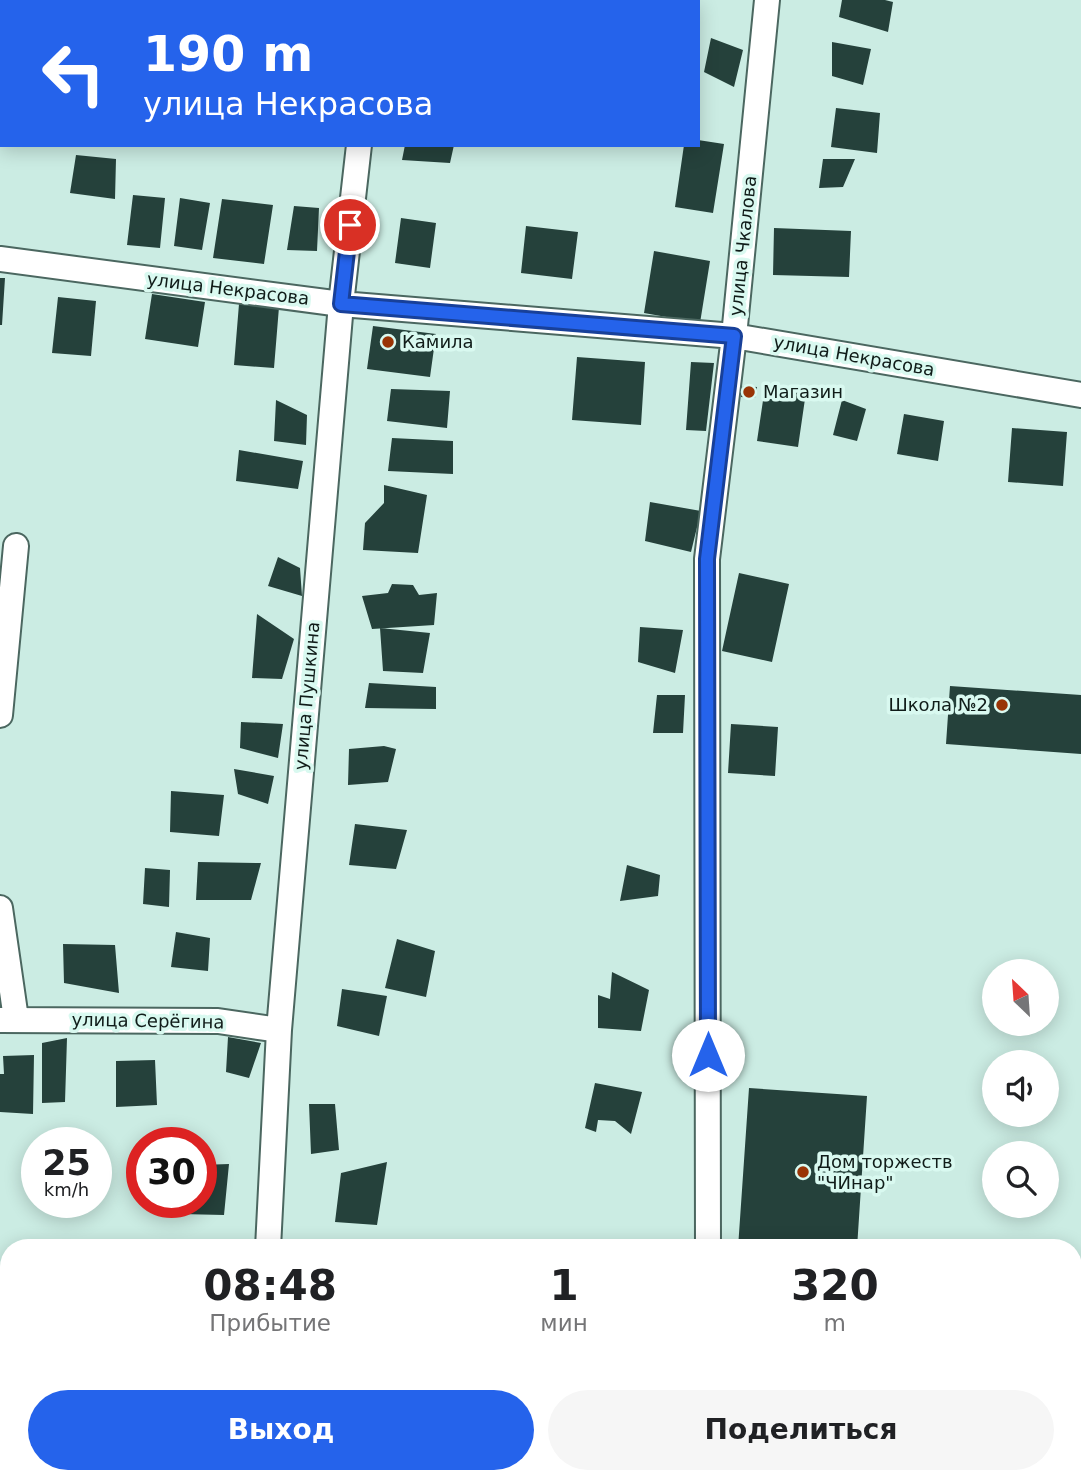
<!DOCTYPE html>
<html lang="ru">
<meta charset="utf-8">
<style>
body{margin:0;font-family:"DejaVu Sans",sans-serif;background:#f6f6f6;color:#202124;height:100vh;display:flex;flex-direction:column;font-size:26px;white-space:nowrap}
*{box-sizing:border-box;margin:0}
p{font-size:23px;color:#757577}
.icon{flex:none;width:38px;height:38px;fill:none;stroke:currentColor;stroke-width:2;stroke-linecap:round;stroke-linejoin:round}
.map{position:relative;flex:1;overflow:hidden}
.details{position:absolute;left:0px;top:1239px;width:1082px;height:245px;display:flex;flex-direction:column;background:#fff;border-radius:28px 28px 0 0;box-shadow:0 4px 18px #0003}
.details>*{flex:none}
.hud{position:absolute;left:0px;top:0px;width:700px;height:147px;box-shadow:0 4px 18px #0003;background:#2563eb;color:#fff;overflow:hidden}
.needle{width:46px;rotate:335deg}
.fabs{position:absolute;left:982px;top:959px;display:grid;gap:14px}
.fabs a{display:grid;place-items:center;width:77px;height:77px;border-radius:50%;background:#fff;box-shadow:0 4px 18px #0003;font-size:35px}
.speed{position:absolute;left:21px;top:1127px;display:flex;gap:14px;font-size:35px;font-weight:700;text-align:center}
.speed>*{display:grid;place-content:center;width:91px;height:91px;border-radius:50%;background:#fff;box-shadow:0 4px 18px #0003;line-height:1}
.speed small{font-size:18px;font-weight:400}
.speed .limit{border:10px solid #d22;background:#fff;color:#111}
.pin{position:absolute;display:grid;place-items:center;width:60px;height:60px;color:#fff;margin:-30px;border:4px solid #fff;border-radius:50%;box-shadow:0 2px 7px #0007}
.me{position:absolute;width:77px;margin:-38px;rotate:0deg;stroke-linejoin:round;filter:drop-shadow(0 0 5px #0008)}
.turn{display:flex;align-items:center;gap:24px;height:147px;padding:0 28px;font-size:32px}
.turn .icon{width:91px;height:91px;stroke-width:2.5}
.turn b{display:block;font-size:49px;line-height:60px}
.eta{display:flex;justify-content:space-evenly;align-items:center;height:119px;text-align:center}
.eta b{font-size:42px;font-weight:800;line-height:49px}
.primary-button{display:flex;gap:14px;margin-top:auto;padding:14px 28px}
.primary-button a{flex:1;height:80px;border-radius:42px;background:#2563eb;color:#fff;font-size:28px;font-weight:800;line-height:80px;text-align:center}
.primary-button a+a{background:#f6f6f6;color:#202124}
.map>svg:first-child{display:block}
</style>
<div class="map">
<svg width="1081" height="1484" viewBox="0 0 1081 1484">
<rect width="100%" height="100%" fill="#cbece3"/>
<path fill="#25413b" d="M842,0H885L893,2L888,32L839,17Z
M711,38L743,50L734,87L704,72Z
M832,42L871,49L863,85L832,76Z
M836,108L880,113L877,153L831,147Z
M698,140L724,144L713,213L675,207L684,145H698Z
M405,145H454L450,163L402,160Z
M76,155L116,159L115,199L70,193Z
M823,159H855L843,187L819,188Z
M133,195L165,198L160,248L127,245Z
M180,198L210,203L202,250L174,246Z
M222,199L273,205L264,264L213,258Z
M294,206L319,208L317,251L287,250Z
M401,218L436,223L430,268L395,263Z
M526,226L578,232L572,279L521,273Z
M774,228L851,231L849,277L773,275Z
M654,251L710,261L700,323L644,313Z
M0,278H5L2,325H0Z
M152,294L205,302L198,347L145,339Z
M58,297L96,301L91,356L52,353Z
M239,304L279,307L274,368L234,365Z
M373,326L436,334L430,377L367,369Z
M577,357L645,362L641,425L572,420Z
M691,362L714,363L706,431L686,430Z
M743,386L757,387L755,398L741,397Z
M765,387L806,392L798,447L757,441Z
M391,389L450,391L447,428L387,421Z
M276,400L307,415L306,445L274,441Z
M842,400L866,409L857,441L833,435Z
M904,414L944,421L938,461L897,454Z
M1012,428L1067,432L1063,486L1008,482Z
M392,438L453,441V474L388,471Z
M239,450L303,461L298,489L236,481Z
M384,485L427,495L418,553L363,550L365,523L384,503Z
M650,502L701,511L691,552L645,541Z
M278,557L300,568L302,596L268,586Z
M739,573L789,584L772,662L722,651Z
M392,584L413,585L419,595L437,593L434,625L372,629L362,596L388,593Z
M257,614L294,639L282,679L252,678Z
M640,627L683,630L675,673L638,662Z
M380,628L430,633L423,673L383,671Z
M369,683L436,687V709L365,708Z
M950,686L1081,695V754L946,744Z
M657,695H685L683,733H653Z
M241,722L283,724L278,758L240,748Z
M731,724L778,727L775,776L728,773Z
M384,746L396,749L388,782L348,785L349,749Z
M234,769L274,776L268,804L238,794Z
M171,791L224,795L219,836L170,832Z
M355,824L407,830L396,869L349,865Z
M198,862L261,863L251,900H196Z
M627,865L660,875L658,896L620,901Z
M145,868L170,870L169,907L143,904Z
M176,932L210,938L208,971L171,967Z
M397,939L435,951L426,997L385,988Z
M63,944L115,945L119,993L64,983Z
M612,972L649,990L641,1031L598,1028V995L610,999Z
M342,989L387,996L379,1036L337,1026Z
M228,1037L261,1043L249,1078L226,1072Z
M67,1038L65,1102L42,1103V1043Z
M34,1055L33,1114L0,1112V1074H4L3,1056Z
M155,1060L157,1105L116,1107V1061Z
M595,1083L642,1092L631,1134L615,1121L598,1120L596,1132L585,1128Z
M749,1088L867,1096L857,1248H738Z
M309,1104H335L339,1150L311,1154Z
M387,1162L377,1225L335,1222L341,1173Z
M229,1164L224,1215L180,1214L182,1202H201V1165Z
M190,1475H223L224,1484H191Z
M600,1475H750V1484H599Z
M869,1475H914V1484H868Z"/>
<g fill="none" stroke-linecap="round" stroke-linejoin="round">
<defs>
<path id="minor" d="M376,2V0
M0,259L341,304L734,336L1081,395
M0,715L16,546
M0,908L16,1019
M0,1020L218,1021L279,1030
M268,1248L279,1030L341,304L359,145
M708,1248L707,559L734,336L767,0
M1073,1430H1081
M257,1484V1475
M530,1484L534,1475"/>
</defs>
<use href="#minor" stroke="#4b6760" stroke-width="28"/>
<path stroke="#697f79" stroke-width="4.5" stroke-dasharray="3.5 3.5" stroke-linecap="butt" d="M0,1406H9"/>
<use href="#minor" stroke="#fff" stroke-width="24"/>
</g>
<g fill="none" stroke-linecap="round" stroke-linejoin="round">
<defs>
<path id="route" d="M350,225L341,304L734,336L707,559L708,1055"/>
</defs>
<use href="#route" stroke="#184099" stroke-width="18"/>
<use href="#route" stroke="#2563eb" stroke-width="12"/>
</g>
<g fill="#993406" stroke="#d9f9f0" stroke-width="2.5">
<circle cx="388" cy="342" r="7"/>
<circle cx="749" cy="392" r="7"/>
<circle cx="1002" cy="705" r="7"/>
<circle cx="803" cy="1172" r="7"/>
</g>
<g text-anchor="middle" stroke-width="7" stroke-linejoin="round" paint-order="stroke">
<g font-size="18" fill="#101c19" stroke="#d9f9f0">
<text transform="translate(743 246) rotate(-84)" y="6">улица Чкалова</text>
<text transform="translate(228 289) rotate(7)" y="6">улица Некрасова</text>
<text transform="translate(854 356) rotate(10)" y="6">улица Некрасова</text>
<text transform="translate(307 696) rotate(-85)" y="6">улица Пушкина</text>
<text transform="translate(148 1021) rotate(1)" y="6">улица Серёгина</text>
</g>
<g font-size="18" fill="#101c19" stroke="#d9f9f0" text-anchor="start">
<text x="402" y="348">Камила</text>
<text x="763" y="398">Магазин</text>
<text x="988" y="711" text-anchor="end">Школа №2</text>
<text x="817" y="1168">Дом торжеств<tspan x="817" dy="21">"ЧИнар"</tspan></text>
</g>
</g>
</svg>
<div class="fabs">
<a><svg class="needle" viewBox="-14 -14 28 28"><path d="M0-13l5 13h-10z" fill="#e53935"/><path d="M0 13l5-13h-10z" fill="#757577"/></svg></a>
<a><svg class="icon" aria-label="sound" viewBox="0 0 24 24"><path d="M4 9h4l5-4v14l-5-4H4zM17 9q2 3 0 6"/></svg></a>
<a><svg class="icon" aria-label="search" viewBox="0 0 24 24"><circle cx="10" cy="10" r="6"/><path d="M15 15l6 6"/></svg></a>
</div>
<div class="speed"><div>25<small>km/h</small></div><div class="limit">30</div></div>
<div class="pin" style="left:350px;top:225px;background:#d93025"><svg class="icon" aria-label="arrive" viewBox="0 0 24 24"><path d="M6 21V4h12l-3 4 3 4H6"/></svg></div>
<svg class="me" style="left:708px;top:1055px" viewBox="-20 -20 40 40"><circle r="19" fill="#fff"/><path d="M0-13L10 11 0 6-10 11z" fill="#2563eb"/></svg>
<div class="hud">
<div class="turn"><svg class="icon" aria-label="left" viewBox="0 0 24 24"><path d="M17 20v-9H6M10 6l-5 5 5 5"/></svg><div><b>190 m</b>улица Некрасова</div></div>
</div>
<section class="details">
<div class="eta">
<div><b>08:48</b><p>Прибытие</p></div>
<div><b>1</b><p>мин</p></div>
<div><b>320</b><p>m</p></div>
</div>
<div class="primary-button"><a>Выход</a><a>Поделиться</a></div>
</section>
</div>
